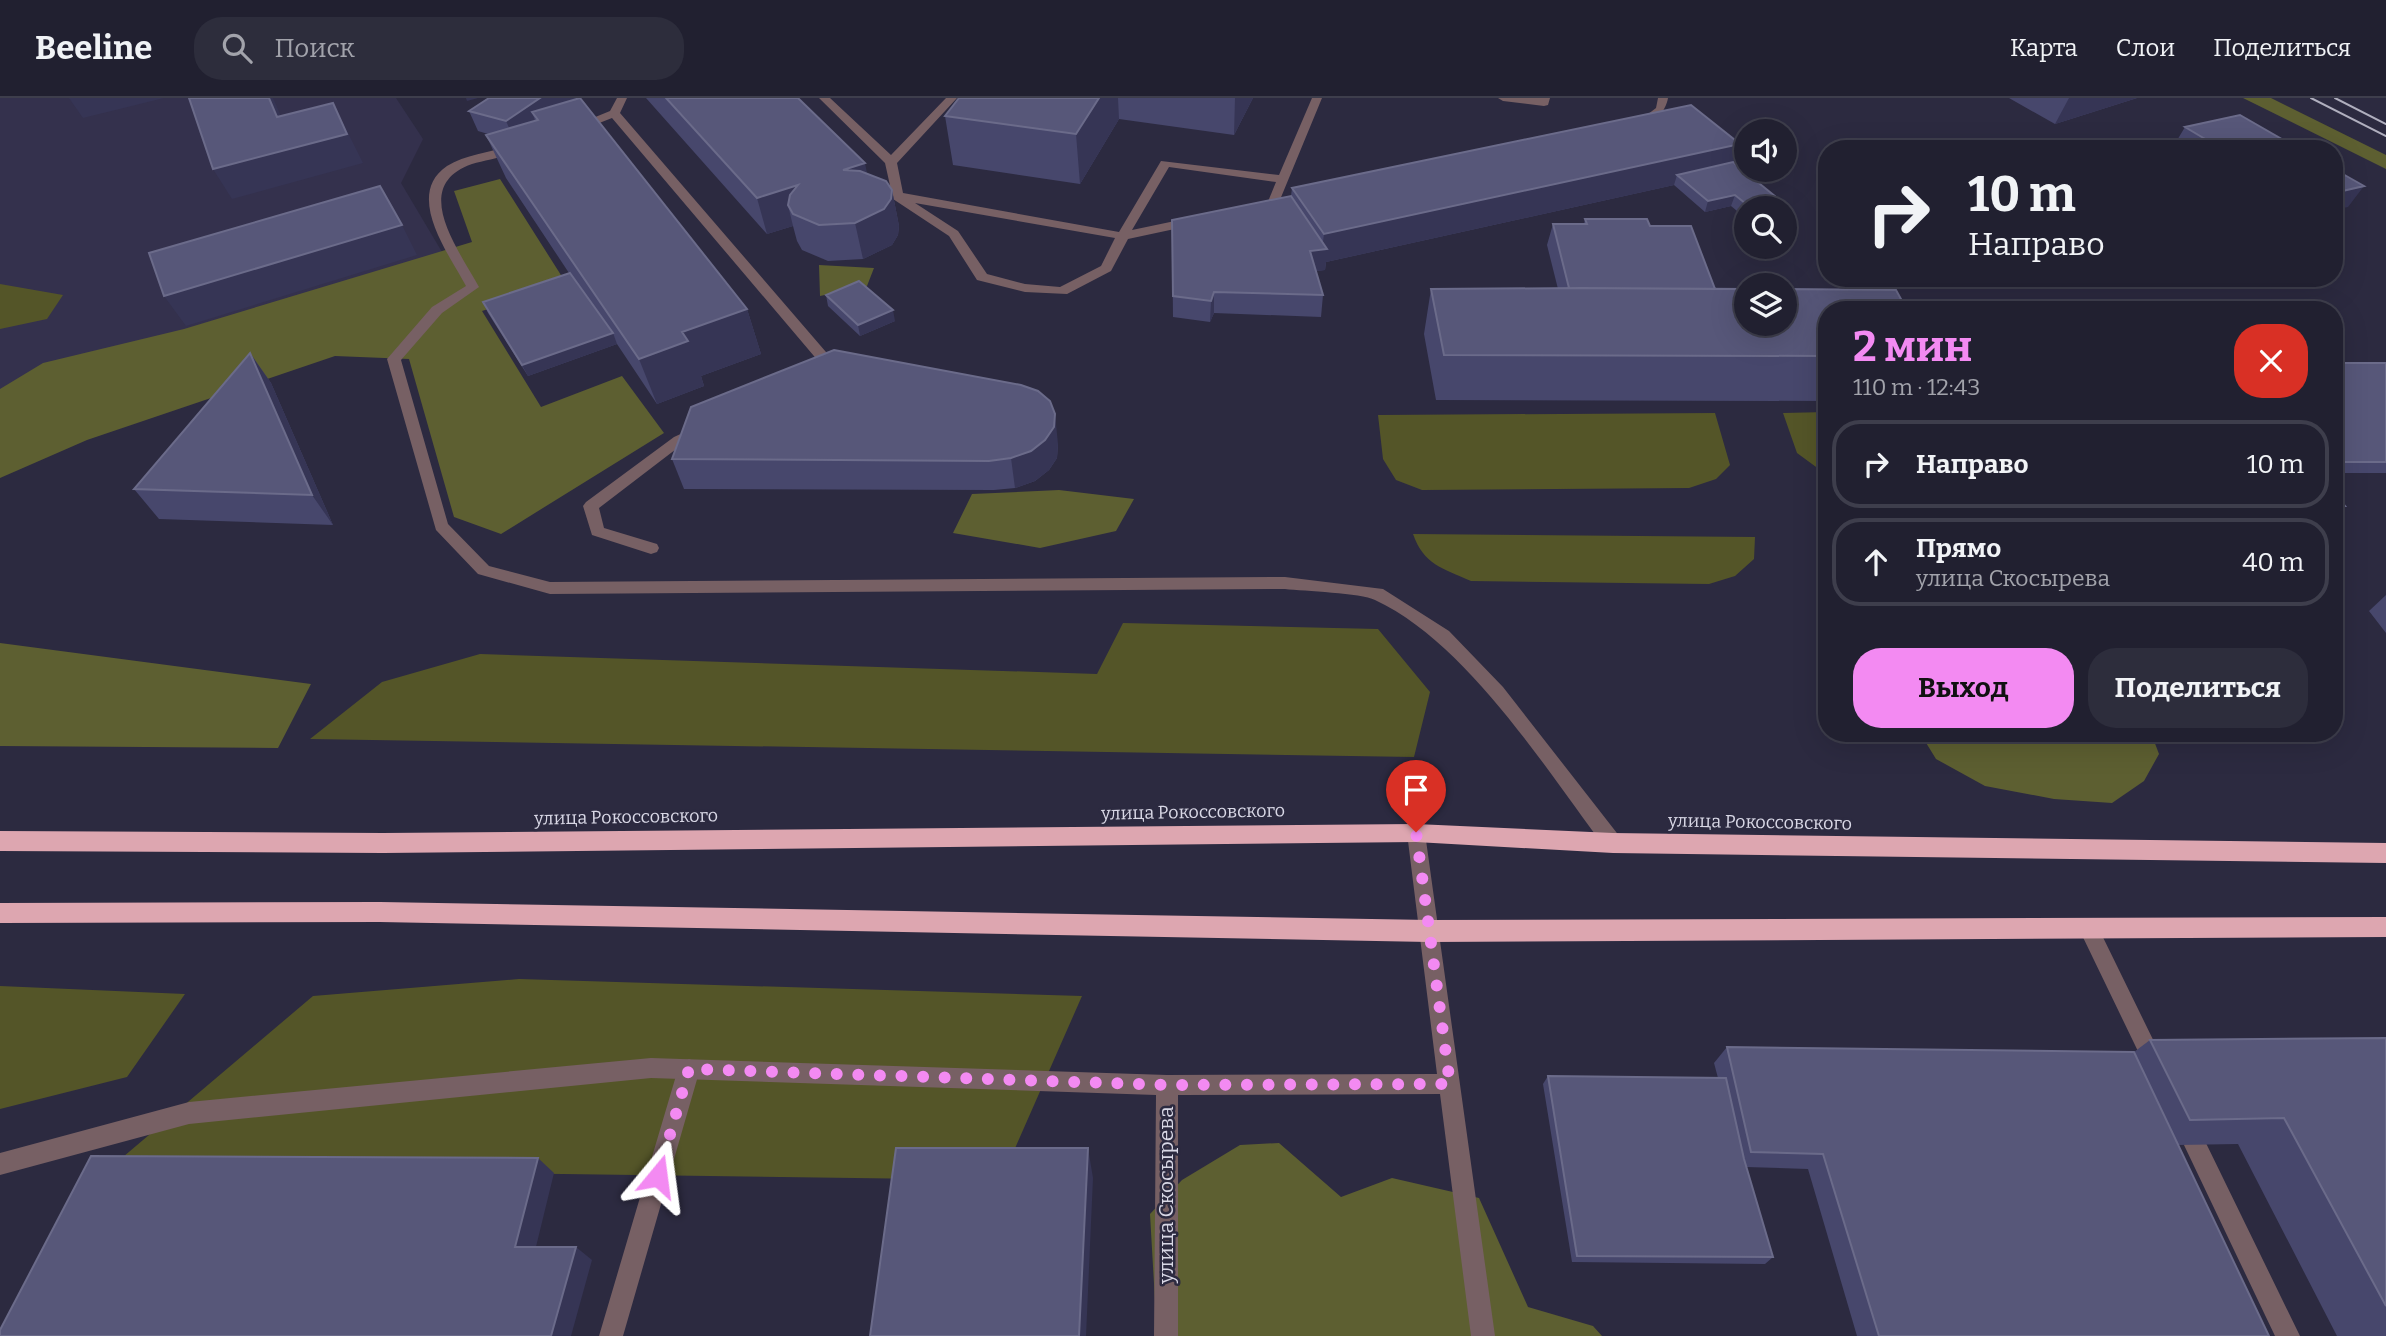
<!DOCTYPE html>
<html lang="ru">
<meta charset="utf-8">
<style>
body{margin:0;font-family:Bitter,serif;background:#2d2d3c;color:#f1f3f6;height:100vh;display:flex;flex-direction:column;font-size:26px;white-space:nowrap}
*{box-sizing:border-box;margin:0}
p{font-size:23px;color:#a2a3ab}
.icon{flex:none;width:38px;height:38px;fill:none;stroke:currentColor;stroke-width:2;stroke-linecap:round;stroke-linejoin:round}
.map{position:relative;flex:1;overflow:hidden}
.side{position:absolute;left:1818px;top:203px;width:525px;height:441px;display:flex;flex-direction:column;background:#212030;border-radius:28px;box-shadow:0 7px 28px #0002,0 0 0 2px #3e3e4c}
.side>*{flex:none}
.banner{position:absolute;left:1818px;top:42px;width:525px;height:147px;border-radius:28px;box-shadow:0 7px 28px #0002,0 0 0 2px #3e3e4c;background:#212030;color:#f1f3f6;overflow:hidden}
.tools{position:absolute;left:1734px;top:21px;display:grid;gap:14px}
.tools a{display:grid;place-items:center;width:63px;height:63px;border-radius:50%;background:#212030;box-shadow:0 7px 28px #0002,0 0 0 2px #3e3e4c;font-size:35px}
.pin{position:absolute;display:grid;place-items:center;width:60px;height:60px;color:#fff;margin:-72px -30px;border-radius:50% 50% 50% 0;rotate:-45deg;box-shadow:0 0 7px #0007}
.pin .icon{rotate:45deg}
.me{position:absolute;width:77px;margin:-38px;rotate:16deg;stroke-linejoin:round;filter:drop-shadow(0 0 5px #0008)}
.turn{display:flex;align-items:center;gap:24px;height:147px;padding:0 35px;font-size:32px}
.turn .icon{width:91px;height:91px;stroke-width:2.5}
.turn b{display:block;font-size:49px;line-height:60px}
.round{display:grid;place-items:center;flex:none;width:74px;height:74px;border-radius:28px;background:#2d2d3c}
.headline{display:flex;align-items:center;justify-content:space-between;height:119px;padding:0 35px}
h1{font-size:42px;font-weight:700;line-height:52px;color:#f38af2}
.button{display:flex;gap:14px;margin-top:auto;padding:14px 35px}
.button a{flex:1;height:80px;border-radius:28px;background:#f38af2;color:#111;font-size:28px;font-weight:700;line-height:80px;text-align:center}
.button a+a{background:#2d2d3c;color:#f1f3f6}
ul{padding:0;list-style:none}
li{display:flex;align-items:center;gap:21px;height:88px;margin:0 14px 10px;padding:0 21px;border:4px solid #3e3e4c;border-radius:28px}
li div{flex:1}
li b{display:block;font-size:26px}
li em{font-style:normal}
header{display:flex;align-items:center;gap:42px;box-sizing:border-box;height:98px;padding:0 35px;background:#212030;border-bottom:2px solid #3e3e4c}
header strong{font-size:33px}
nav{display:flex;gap:38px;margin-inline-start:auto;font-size:24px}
.search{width:490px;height:63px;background:#2d2d3c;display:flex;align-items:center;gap:18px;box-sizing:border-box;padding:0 24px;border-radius:28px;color:#a2a3ab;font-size:26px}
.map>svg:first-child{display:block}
</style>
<header>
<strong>Beeline</strong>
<div class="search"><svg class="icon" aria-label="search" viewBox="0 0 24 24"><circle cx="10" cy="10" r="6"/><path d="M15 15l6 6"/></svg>Поиск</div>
<nav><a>Карта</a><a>Слои</a><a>Поделиться</a></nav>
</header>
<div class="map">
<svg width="2386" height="1238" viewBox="0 0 2386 1238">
<rect width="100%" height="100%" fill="#2c2a40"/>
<path fill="#34314d" d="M0,0H396L423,41L401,85L464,191L0,367Z"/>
<path fill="#545528" d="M0,187V186L63,197L47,221L0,231Z
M1827,314V377L1797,355L1783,315Z
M1715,315L1730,367L1716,381L1689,390L1422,392L1396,382L1383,361L1378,317Z
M1413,436L1755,439L1754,461L1735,478L1709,486L1471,483C1442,470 1424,467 1413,436Z
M1123,525L1378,531L1430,594L1414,659L310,641L382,584L480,556L1097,576Z
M519,881L1082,898L1001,1082L110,1070L313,898Z
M0,888L185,896L127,979L0,1011Z"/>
<path fill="#5d5f31" d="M2243,0H2271L2386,57V71Z
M500,81L566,185L482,213L541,309L622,278L664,335L501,436L454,419L409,261L335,258L87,342L0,380V291L43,265L184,231L472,144L454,93Z
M819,167L874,170L867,188L820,198Z
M1059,392L1134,401L1116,433L1040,450L953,435L972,396Z
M0,545L311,586L278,650L0,648Z
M1920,635H2151L2159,656L2144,683L2112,705L2054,701L1985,688L1936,661Z
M1279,1045L1341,1099L1392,1080L1479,1100L1528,1209L1593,1228L1602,1238H1157L1150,1116L1182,1082L1240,1047Z"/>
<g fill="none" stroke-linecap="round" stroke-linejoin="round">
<path fill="#776064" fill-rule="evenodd" d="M617,0H627L620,15L832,261L834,264L822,278H812L810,275L819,264L612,20L579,33H571V29L610,13Z
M819,0H830L891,57L946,0H957L897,65L903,95L1119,134L1161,63L1279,77L1312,0H1322L1277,109L1267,106L1276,84L1169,69L1132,132L1194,119L1198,120V126L1128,141L1111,173L1067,196L1025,194L977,182L949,138L893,101L885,65ZM915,105L1115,140L1101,168L1060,189L1025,186L987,176L958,133Z
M1498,0H1550L1548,7L1544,8L1503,3Z
M1658,0H1668C1666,14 1650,32 1635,30V26L1656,10Z
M514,47L524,49C511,59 488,61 472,66C409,88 459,152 479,189L442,215L401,262L448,426L489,468L550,484L1285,479L1383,491L1449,533L1503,589L1620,739L1622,745L1620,751L1613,753L1606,751C1545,670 1467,545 1375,502C1361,495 1304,493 1285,491L550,496L478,476L436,432L387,261L432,209L466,188C449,156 404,97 447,68C466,56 493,54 514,47Z
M698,328L705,333L684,345L599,410L604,430L657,446L659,450L657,454L651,456L592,437L583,408L586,404L674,339Z
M2089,822L2096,825L2162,960L2166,967L2162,974L2155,977L2148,974L2079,831L2082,825Z
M689,961L696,964L700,971L623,1238H599L678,971L682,964Z
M2195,1036L2203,1039L2300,1238H2275L2184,1047L2187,1039Z"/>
<path fill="#776064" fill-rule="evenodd" d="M1416,727L1423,729L1425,735L1495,1238H1471L1440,996L1178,997V1238H1154L1156,997L651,980L189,1026L0,1077V1055L189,1004L651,960L1167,977L1437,976L1407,735L1409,729Z"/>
<path fill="#dda6b0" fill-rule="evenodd" d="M1416,726L1613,735L2386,745V765L1613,755L1416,744L383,755L0,753V733L383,735Z
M380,804L1429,822L2386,819V839L1429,844L380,824L0,825V805Z"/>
<path stroke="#b0afbe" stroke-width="2" d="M2311,0L2386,38
M2335,0L2386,26"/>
</g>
<path fill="#47476c" d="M579,0L747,211L761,256L701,278L704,288L657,306L617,246L528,278L488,215L483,204L569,175L506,80L486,37L488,36L478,33L469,13Z
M646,0H798L867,76L892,92L899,128L898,137L892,147L863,161L828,163L802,152L797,143L793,128L767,136Z
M959,0H1253L1234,37L1119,21L1080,86L953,67L945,18Z
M2009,0H2137L2055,26Z
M2185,29L2299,51H2175L2173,49Z
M1740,46L1733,64L1776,99L1772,110H1746V116L1742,117L1731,108L1705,114L1674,87L1326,164L1325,172L1316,173L1323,197L1321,219L1214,215L1210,224L1173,219L1172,122L1291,98L1292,90Z
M1585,121L1650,128L1715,191L1827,212V303L1436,302L1424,236L1431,191H1558L1547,147L1553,126H1584Z
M826,197L895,223L860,238L828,208Z
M250,255L271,285L333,427L159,421L134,391Z
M2334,265H2386V375H2334Z
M1058,346L1057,360L1049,372L1035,383L1015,390L994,392L684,391L672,361Z
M2334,395L2345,408L2334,420Z
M2386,497V535L2369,513Z
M2386,940V1238H2337L2238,1046L2178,1047L2269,1238H1857L1808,1071L1746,1069L1773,1159L1765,1166L1572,1164L1543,986L1548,978L1718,980L1714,965L1727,949L2134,954L2150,942Z"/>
<path fill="#363555" d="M69,0H164L83,20Z
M269,0H273L294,48L277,19Z
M466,0H478L467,3Z
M540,0H579L532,14L537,28L515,43L506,23Z
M1099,0H1118L1119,21L1080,86L1076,36Z
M1235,0H1253L1234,37Z
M2069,0H2137L2055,26Z
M333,5L363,65L232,101L213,71Z
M1740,46L1730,75L1677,77L1674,87L1326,164L1325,172L1309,174L1310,153L1322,151L1324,136Z
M865,65L872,101L843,72Z
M798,87L788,107L793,128L767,136L757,100Z
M2364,88L2348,109L2334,112V95Z
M892,92L899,128L898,137L892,147L863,161L855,125Z
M1735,97L1731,108L1705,114L1708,103Z
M1776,99L1772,110H1746V116L1742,117L1746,106Z
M402,127L417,157L186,228L164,198Z
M1214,194V215L1210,224L1211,203Z
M747,211L761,256L701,278L704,288L657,306L639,261L682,234Z
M893,212L895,223L860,238L858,227Z
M613,235L617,246L528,278L522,267Z
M250,255L271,285L333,427L312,397Z
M1055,316L1058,346L1057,360L1049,372L1035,383L1015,390L1011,360Z
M1088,1050L1093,1080L1086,1238H1079Z
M538,1060L554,1075L533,1161L515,1149Z
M576,1149L592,1162L571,1238H551Z"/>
<path fill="#575779" stroke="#6b6b8a" stroke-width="2" d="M189,0H269L277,19L333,5L347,36L213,71Z
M489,0H540L506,23L469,13Z
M580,0L747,211L682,234L688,243L639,261L486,37L538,22L532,14Z
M666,0H798L865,65L843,72L860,73L886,83L892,92L891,101L884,111L855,125L819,127L793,116L788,107L790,97L798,87L757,100Z
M959,0H1099L1076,36L945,18Z
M1691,7L1740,46L1324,136L1292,90Z
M2240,17L2299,51H2222L2185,29Z
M1733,64L1776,99L1746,106L1735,97L1708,103L1677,77Z
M2334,71L2364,88L2334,95Z
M380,88L402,127L164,198L149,155Z
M1291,98L1327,151L1310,153L1323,197L1214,194L1211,203L1173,198L1172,122Z
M1585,121H1647L1650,128H1691L1715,191L1569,190L1553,126H1587Z
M570,175L613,235L522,267L483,204Z
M859,183L893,212L858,227L826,197Z
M1582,190L1746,191V226H1785V191L1896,192L1907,212H1827V258L1444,257L1431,191Z
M834,252L1021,287L1038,293L1050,303L1055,316L1054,329L1045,342L1031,353L1011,360L989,363L672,361L691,309Z
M250,255L312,397L134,391Z
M2334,265H2386V364H2334Z
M2334,395L2345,408H2334Z
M2386,940V1208L2284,1020L2190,1022L2150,942Z
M1727,949L2134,954L2269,1238H1879L1823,1056L1751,1054Z
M1548,978L1726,980L1744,1061L1773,1159L1577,1158Z
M896,1050H1088L1079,1238H870Z
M91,1058L538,1060L515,1149H576L551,1238H0V1232Z"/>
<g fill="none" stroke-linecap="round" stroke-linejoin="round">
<path stroke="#f38af2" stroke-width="12" stroke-dasharray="0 21.6" d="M658,1078L689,971L1167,987L1450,986L1416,734"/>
</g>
<g text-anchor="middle" stroke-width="5" stroke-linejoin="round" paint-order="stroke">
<g font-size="18" fill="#d9d8e6" stroke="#2c2a40">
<text transform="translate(1193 714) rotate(-1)" y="6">улица Рокоссовского</text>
<text transform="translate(626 719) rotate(-1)" y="6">улица Рокоссовского</text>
<text transform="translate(1760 724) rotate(1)" y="6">улица Рокоссовского</text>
</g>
<g font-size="21" fill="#d9d8e6" stroke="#2c2a40">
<text transform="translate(1166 1097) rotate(-90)" y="7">улица Скосырева</text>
</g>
</g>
</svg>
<div class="tools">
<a><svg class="icon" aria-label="sound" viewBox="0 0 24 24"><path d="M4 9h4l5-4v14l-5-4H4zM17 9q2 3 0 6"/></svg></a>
<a><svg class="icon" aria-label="search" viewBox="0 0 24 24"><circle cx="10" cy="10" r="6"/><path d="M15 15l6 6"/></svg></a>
<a><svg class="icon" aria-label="layers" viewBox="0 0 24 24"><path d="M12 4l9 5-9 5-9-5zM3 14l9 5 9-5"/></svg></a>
</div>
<div class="pin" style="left:1416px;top:734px;background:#d93025"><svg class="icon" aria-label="arrive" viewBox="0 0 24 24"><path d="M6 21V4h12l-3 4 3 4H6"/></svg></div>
<svg class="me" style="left:658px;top:1078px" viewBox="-20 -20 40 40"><path d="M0-17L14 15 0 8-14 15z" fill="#f38af2" stroke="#fff" stroke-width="4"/></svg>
<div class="banner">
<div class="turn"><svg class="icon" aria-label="right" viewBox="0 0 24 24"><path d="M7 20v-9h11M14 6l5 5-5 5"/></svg><div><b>10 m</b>Направо</div></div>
</div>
<section class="side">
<div class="headline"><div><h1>2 мин</h1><p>110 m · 12:43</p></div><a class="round" style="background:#d93025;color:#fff"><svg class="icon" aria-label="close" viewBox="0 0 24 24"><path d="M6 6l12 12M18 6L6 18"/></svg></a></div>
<ul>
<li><svg class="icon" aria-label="right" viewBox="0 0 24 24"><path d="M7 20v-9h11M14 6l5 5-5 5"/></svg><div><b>Направо</b></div><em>10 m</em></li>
<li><svg class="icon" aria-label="ahead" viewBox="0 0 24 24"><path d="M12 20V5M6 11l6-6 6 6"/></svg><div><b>Прямо</b><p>улица Скосырева</p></div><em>40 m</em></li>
</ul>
<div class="button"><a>Выход</a><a>Поделиться</a></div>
</section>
</div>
